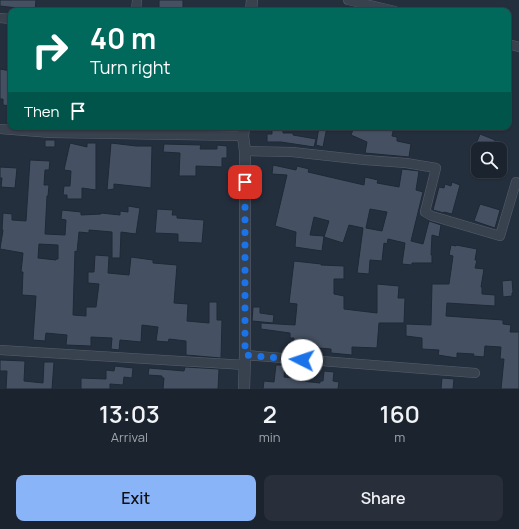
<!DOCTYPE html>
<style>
body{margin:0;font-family:Manrope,sans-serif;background:#282f3a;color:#f1f3f6;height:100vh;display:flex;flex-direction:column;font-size:15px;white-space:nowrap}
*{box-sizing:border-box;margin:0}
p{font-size:13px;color:#a0a4aa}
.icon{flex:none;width:22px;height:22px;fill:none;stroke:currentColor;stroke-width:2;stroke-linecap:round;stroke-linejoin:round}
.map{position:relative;height:389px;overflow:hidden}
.side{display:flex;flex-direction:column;background:#1b232e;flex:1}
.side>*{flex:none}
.banner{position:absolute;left:8px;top:8px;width:503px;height:122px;border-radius:8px;box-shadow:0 1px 3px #0004,0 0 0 1px #39404a;background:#00695c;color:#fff;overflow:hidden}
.tools{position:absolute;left:471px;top:142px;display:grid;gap:8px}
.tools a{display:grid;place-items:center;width:36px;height:36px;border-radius:8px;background:#1b232e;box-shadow:0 1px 3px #0004,0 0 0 1px #39404a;font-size:20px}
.pin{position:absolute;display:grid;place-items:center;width:34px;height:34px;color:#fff;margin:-17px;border-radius:8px;box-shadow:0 2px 6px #0006}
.me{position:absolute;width:44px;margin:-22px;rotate:274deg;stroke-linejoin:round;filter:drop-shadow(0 0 3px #0008)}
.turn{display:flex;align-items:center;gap:14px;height:84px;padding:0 16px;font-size:18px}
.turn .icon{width:52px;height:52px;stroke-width:2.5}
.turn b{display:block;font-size:28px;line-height:34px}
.then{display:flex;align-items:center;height:38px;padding:0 16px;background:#0003;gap:8px;font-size:15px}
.eta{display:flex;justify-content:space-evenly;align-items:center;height:68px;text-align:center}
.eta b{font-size:24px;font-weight:600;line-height:28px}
.cta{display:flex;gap:8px;margin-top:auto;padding:8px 16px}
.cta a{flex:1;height:46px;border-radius:8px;background:#8ab4f8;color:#111;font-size:16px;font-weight:600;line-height:46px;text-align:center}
.cta a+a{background:#282f3a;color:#f1f3f6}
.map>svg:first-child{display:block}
</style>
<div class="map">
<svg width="519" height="389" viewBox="0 0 519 389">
<rect width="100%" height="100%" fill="#242f3e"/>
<path fill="#455162" stroke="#1f2835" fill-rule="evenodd" d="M0,0H36L35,11H26V9L0,6Z
M159,0H183V11H159Z
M0,69L11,71V106L3,105V99H0Z
M272,127H283V133H293V135L316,139L314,147L281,142H267V134H272Z
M319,127H327L323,147L316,145Z
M354,127H394L392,136L397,137V141L411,144L409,157L365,153L367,142L351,135Z
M480,134L495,140L492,149H474Z
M45,140H55V147H45Z
M70,143L87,147V143H96V190L82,188V199H67V195H63L64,186H70L71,171L64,170Z
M111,143L136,146H152L151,188L114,184V189L107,190Z
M164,144L201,145L200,149H217V145L227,146V158H222V167L196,166V176H179L180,153L163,152Z
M30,160L50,161L49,170H45L44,185H49L48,196H47L45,234L65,235L66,220L61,219L62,210L81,212V215L101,214V213L120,215V211L128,212V206L140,208L136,234L121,232L120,258H112V232L89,230V233L79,232L77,252L75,251L73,315L86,316V307H96L99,284L88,283V272H94L95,255L109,256L108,273L129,275L131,257L153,260V263L177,265L174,303L188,304L187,321L209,323V302H217V320H222L221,358L186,355V341L169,339L168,342L156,341L158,327L142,325L141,342L120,340L119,350L111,349L112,338L91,337V346L66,345L67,335L46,333L45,341L33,340L36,296L22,295L23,272H21L23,253L0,249L3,230H2L3,213L12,214V220L26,221ZM39,244L58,245V259H56V260L38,258Z
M273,165L296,170L297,166L309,169L308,172L364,185L365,177L378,180L377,183L399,187L402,169L419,171L416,190L423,192L411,241L423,244L429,221L441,225L439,237L432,235L431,255H432V263H412V265L402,264L405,243L388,239L387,244L384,243L382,261L370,260L369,274L357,273L363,228L349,225L343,243L324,237L329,221L314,217L310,235L324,236L322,251L295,247L296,232L275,226L287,175L272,174ZM370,209L387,212L382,231L366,228Z
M0,167L17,168L15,188L1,187L2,178H0Z
M452,182L460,185L452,214L444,212V213L433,210L439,187L444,188L445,184L451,186Z
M480,204L500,210L495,228L474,221Z
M157,209L173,210L172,215H177V218L204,220L202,243L178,242V234L155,233Z
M451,245L456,246V245L477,249L475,260H477L475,268L484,269L481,287H482V294L495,295V306L447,303L446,316L503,320V324L511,325L510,332H519V389H501L504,359H500L501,347L485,346L484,357L473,356L474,354L457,353V358L438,355L439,350L422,349V338L406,336V324L431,325L432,284H449L453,256L449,255Z
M294,261L321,264V265L344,266V279H334V294L344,296V309L377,313V284L399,286L398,298H405L404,323H379L377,348L352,347V355L331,353V349L293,346L294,338H290V333L261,329V323L295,325L297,304L289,303Z
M512,280L513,292L512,293V296L503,297L502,281Z
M253,307H260V313L274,315L273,323L252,321Z
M0,360L25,361L24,381L43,383L44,362H54L52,389H6L7,371H0Z
M276,365H285L284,377L302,379V381L320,383V381H323L324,371L334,372L333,381L339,382L338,389H263L264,381L274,382Z
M115,366L133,368L132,378L124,377L123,385L110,384V389H81V378L106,379V370L114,371Z
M185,367L219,369L218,389H163L164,378H162V376L148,375L149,368L184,371Z
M442,378L454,379L453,389H441Z"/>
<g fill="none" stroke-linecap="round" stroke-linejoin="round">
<defs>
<path id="minor" d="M348,0L395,11
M136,11L137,0
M0,18L11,19
M508,44L519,47
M0,129L51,133L243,136
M245,151L292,152L365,160L406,163L436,168L425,212L432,216L500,236L516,182
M0,350L245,365
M245,355L475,373"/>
<path id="tertiary" d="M251,11L252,0
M244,127L243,136L245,151V355L244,389"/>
</defs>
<use href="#minor" stroke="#565f6c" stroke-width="10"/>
<use href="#tertiary" stroke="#565f6c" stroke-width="12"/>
<use href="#minor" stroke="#38414e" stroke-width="9"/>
<use href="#tertiary" stroke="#38414e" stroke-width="11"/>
</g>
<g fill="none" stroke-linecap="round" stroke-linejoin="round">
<path stroke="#1a73e8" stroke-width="7" stroke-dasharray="0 12.6" d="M245,182V355L302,360"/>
</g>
</svg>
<div class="tools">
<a><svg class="icon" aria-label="search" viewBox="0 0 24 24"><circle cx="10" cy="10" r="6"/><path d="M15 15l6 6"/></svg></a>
</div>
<div class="pin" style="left:245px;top:182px;background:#d93025"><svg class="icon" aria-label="arrive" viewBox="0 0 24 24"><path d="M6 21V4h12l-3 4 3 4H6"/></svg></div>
<svg class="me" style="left:302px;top:360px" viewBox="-20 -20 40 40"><circle r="19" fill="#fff"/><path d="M0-13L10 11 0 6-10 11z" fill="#1a73e8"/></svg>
<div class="banner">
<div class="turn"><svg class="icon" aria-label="right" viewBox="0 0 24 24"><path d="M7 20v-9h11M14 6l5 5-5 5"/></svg><div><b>40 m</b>Turn right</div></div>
<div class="then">Then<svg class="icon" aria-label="arrive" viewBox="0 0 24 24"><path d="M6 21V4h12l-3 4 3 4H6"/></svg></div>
</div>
</div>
<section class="side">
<div class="eta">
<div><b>13:03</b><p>Arrival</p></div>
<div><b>2</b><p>min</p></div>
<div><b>160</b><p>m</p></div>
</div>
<div class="cta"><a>Exit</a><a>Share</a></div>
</section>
